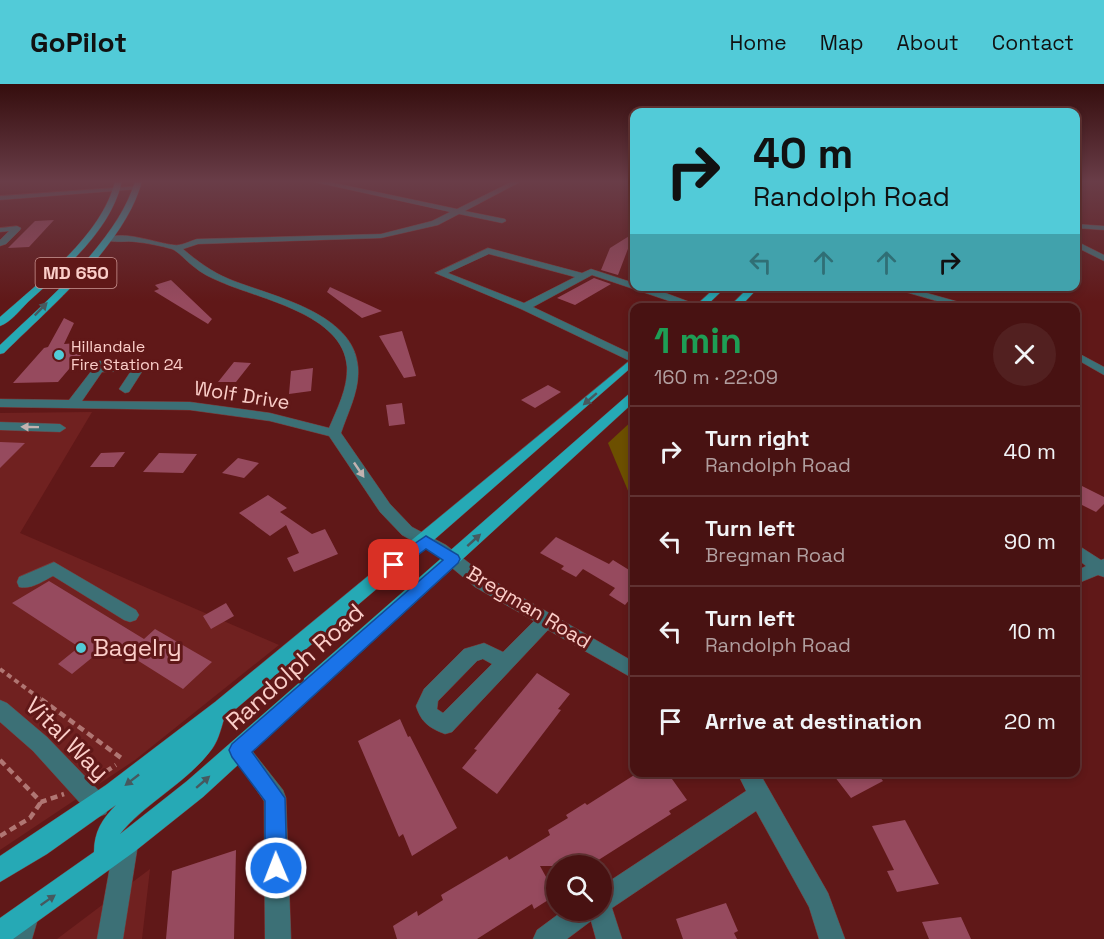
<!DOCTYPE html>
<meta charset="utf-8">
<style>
body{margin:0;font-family:"Space Grotesk",sans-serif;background:#522020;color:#f1f3f6;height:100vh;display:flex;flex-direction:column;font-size:22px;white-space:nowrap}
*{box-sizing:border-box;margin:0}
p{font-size:20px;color:#b19e9f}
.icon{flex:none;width:33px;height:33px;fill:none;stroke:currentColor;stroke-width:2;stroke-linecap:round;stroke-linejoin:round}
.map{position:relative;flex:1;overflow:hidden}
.details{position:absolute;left:630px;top:219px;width:450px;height:474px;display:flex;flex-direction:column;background:#481212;border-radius:12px;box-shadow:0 3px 9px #0003,0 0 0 2px #603232}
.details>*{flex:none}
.banner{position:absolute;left:630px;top:24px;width:450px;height:183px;border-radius:12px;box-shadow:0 3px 9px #0003,0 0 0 2px #603232;background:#52cbd8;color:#111;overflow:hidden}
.fabs{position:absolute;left:546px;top:771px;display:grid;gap:12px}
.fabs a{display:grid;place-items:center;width:66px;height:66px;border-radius:50%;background:#481212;box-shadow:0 3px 9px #0003,0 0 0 2px #603232;font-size:30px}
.pin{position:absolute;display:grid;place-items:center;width:51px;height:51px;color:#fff;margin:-26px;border-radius:12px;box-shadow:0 3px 9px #0006}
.me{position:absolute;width:66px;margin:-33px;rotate:359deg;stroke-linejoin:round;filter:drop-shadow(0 0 4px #0008)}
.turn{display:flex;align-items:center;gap:21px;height:126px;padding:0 24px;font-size:27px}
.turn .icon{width:78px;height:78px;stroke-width:2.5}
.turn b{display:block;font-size:42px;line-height:51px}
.lanes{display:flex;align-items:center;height:57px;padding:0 24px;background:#0003;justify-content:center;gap:30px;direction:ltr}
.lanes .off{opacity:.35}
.round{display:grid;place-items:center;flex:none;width:63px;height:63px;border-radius:32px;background:#522020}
.overview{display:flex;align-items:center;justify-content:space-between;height:102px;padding:0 24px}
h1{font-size:36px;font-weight:600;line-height:45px;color:#1e9e55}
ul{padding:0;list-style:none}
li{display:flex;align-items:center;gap:18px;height:90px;padding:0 24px;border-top:2px solid #603232}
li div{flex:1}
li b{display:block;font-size:22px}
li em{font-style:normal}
header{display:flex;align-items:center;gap:36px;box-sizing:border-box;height:84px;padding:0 30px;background:#52cbd8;color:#111}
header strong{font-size:28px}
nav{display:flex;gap:33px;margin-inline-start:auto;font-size:21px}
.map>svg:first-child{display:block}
</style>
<header>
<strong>GoPilot</strong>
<nav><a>Home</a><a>Map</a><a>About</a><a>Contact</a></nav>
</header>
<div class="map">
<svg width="1104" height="855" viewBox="0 0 1104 855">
<rect width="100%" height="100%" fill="#601818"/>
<path fill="#702120" d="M92,328L20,449L279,561L135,676L0,766V329Z
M150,785L142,855H57Z"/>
<path fill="#6c4f00" d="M634,335V421L608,359Z"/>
<path fill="#964a5e" d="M54,136L29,163L8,164L35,137Z
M634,149L618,191L601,186L610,164Z
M594,194L611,200L575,221L557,214Z
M171,196L212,235L208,240L154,207L159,205L155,201Z
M330,203L382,227L362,234L327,208Z
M64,234L74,239L64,260L92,258L58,298L13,299L44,264L48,263Z
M402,247L416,292L404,294L379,252Z
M234,278L251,279L236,298H218Z
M313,284L311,307L289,310L291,287Z
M548,301L561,308L535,324L521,316Z
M402,319L405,340L389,342L386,321Z
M0,358L25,359L0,384Z
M125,368L114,383H90L101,369Z
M159,369L197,370L183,389L143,388Z
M238,374L259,379L244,394L222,389Z
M1076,399L1104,413V420L1096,428L1076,418Z
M268,411L287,424L280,428L312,450L325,445L338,470L294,488L287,474L299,469L286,441L270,452L239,429Z
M556,453L609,480L613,476L634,489V510L625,521L609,511L615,504L583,485L576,493L561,485L564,482L540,469Z
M49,497L144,555L155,545L212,578L183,605L110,559L72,590L58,580L79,563L12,519Z
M226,519L234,532L211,545L203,532Z
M537,589L570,610L558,625L561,626L497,710L462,684L477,666L474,665Z
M400,635L408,653L410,652L457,744L412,772L403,750L399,753L358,657Z
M639,688H667L687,716L669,727L671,730L589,782H540L556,811L534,825L532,820L477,855H397L393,842L417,827L418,832L443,816L441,811L507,772L509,776L550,751L548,746L568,734L566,731L585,719L587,721Z
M831,688H876L883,697L851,714Z
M905,736L939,800L897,808L887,787L894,786L872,742Z
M236,766L234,855H166L172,787Z
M726,819L738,847L734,849L737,855H683L676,835Z
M961,833L971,855H929L922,838Z"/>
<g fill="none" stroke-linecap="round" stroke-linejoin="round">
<defs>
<path id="minor" d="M310,97H325L457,125L513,97H522L465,127L505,135L506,137L502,139L459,130L438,141L381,154L198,160L183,165C197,177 212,188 229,195C270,212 354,228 358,283C360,306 348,328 341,349L390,420L412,443L446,461L487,493L634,578V595L548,546L452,648L445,650C429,644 421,638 416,622L424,605L464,565L484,559L503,568L534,537L475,503L434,469L402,451L380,428L329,352L270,337L190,326L0,323V315L69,316L99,277H107V281L139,280L145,283L129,308L125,309L119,305L131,287L102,288L82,317L190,318L270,329L329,344C337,325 348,304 347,283C344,230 259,215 221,198C211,194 201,189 193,182C186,177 179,168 172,165C161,162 147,159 136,158C126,156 113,160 105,155C121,145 156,159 174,161C181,162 190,157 197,155L381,150L432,137L450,128ZM483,575L492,580L443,629L437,625L438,617L477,577Z
M141,102L139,105L0,116V112Z
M629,129H634V134L629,133Z
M1076,140L1104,142V146L1076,144Z
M17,142L21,144L20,146L6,160L0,162V156L9,147L0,148V144Z
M1076,157L1104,171V177L1076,163Z
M488,164L582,189L591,185L634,199V202H647L703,223L690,224L592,191L533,223L634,271V278L630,277L521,225L435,189ZM489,170L575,193L524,219L448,189Z
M885,202H902L980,224H961Z
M1076,268L1104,283V291L1076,275Z
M0,338L60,340L66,344L60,348L0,346Z
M1076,460L1101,476L1104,475V493L1098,491L1076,500V487L1086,482L1076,474Z
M54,478L136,526L139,531L136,536L130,538L124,536L53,492C43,497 31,506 19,503L17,498L19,493Z
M0,616L7,619L47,653L106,714L109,722L106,730L98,733L90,730L33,667L0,638Z
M239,656L246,659L283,706L286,714L291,855H265L264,717L229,666L232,659Z
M737,688H759L828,809L845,855H819L809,823L756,727L612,824L622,855H596L591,837L567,855H533L537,846L564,826H602V802L746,707Z
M126,748L134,752L138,760L123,855H97L114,760L118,752Z
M27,819L36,822L39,831L32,855H6L18,822Z"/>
<path id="major" d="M115,97H122C111,147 64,185 28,218C20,226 11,238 0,242V233C40,197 102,152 115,97Z
M135,97H142C126,160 49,224 4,269L0,270V261C45,218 118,157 135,97Z
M717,202H727L704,224H693Z
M750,202H760L739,224H728Z
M634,273V281L427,462L224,635C221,645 218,657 212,665C187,699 146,718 120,750L187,697L630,309L634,308V318L203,713L134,768L13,855H0V834L94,768C94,748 102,735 116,721L47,770L0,798V772L106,701L215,618Z"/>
</defs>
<use href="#minor" stroke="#7c3938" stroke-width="1"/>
<use href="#major" stroke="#7c3938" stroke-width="1"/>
<path stroke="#b07673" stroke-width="4" stroke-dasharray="5 4" stroke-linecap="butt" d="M0,585L43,617"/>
<path stroke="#b07673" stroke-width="4.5" stroke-dasharray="7 4.5" stroke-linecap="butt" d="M41,615L124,676
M0,676L41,718L64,710
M96,694L116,681
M0,752L30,734L41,718"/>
<use href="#minor" fill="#3c7076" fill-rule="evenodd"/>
<use href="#major" fill="#26a9b5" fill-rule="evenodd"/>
</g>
<defs><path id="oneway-solid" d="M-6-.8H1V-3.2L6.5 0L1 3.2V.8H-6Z" transform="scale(1.5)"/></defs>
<g fill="#46595f">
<use href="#oneway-solid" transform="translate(41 225) rotate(-46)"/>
<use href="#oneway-solid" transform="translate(590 315) rotate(139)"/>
<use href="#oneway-solid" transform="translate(474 456) rotate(-42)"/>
<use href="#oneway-solid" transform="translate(132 696) rotate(142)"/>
<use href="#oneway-solid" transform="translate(203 698) rotate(-41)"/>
<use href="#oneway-solid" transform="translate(48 816) rotate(-35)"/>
</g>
<g fill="#c2b2b0">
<use href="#oneway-solid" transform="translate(30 343) rotate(-179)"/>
<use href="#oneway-solid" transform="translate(359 386) rotate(56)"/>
</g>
<linearGradient id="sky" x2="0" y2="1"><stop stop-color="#350d0d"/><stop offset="0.45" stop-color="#693d48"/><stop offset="1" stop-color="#693d48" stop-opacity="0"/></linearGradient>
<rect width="1104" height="217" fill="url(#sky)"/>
<path fill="#1a73e8" stroke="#114b97" stroke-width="1.5" d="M426,452L458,471L460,475L458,479L252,668L285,714L287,784L284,792L276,795L269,792L265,784V717L232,673L229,666L232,660L443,476L426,465L399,485H389L386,481L389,477Z"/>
<g fill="#52cbd8" stroke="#601818" stroke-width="2">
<circle cx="59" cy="271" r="6"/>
<circle cx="81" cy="564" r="6"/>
</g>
<g text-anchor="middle" stroke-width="6" stroke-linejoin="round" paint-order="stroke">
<g font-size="16" fill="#fbcec9" stroke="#601818" text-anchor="start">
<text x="71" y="268">Hillandale<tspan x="71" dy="18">Fire Station 24</tspan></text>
</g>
<rect fill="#601818" stroke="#cc9794" stroke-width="1.5" x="35.5" y="174" width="81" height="30" rx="4.5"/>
<g font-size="18" font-weight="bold" fill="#fbcec9">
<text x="76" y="195">MD 650</text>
</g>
<g font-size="20" fill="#fbcec9" stroke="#601818">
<text transform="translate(242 311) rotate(9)" y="7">Wolf Drive</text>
<text transform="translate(529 523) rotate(31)" y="7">Bregman Road</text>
</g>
<g font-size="24" fill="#fbcec9" stroke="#601818" text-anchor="start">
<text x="93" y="572">Bagelry</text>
</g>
<g font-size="24" fill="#fbcec9" stroke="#601818">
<text transform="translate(295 583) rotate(-42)" y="8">Randolph Road</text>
<text transform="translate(67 655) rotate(45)" y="8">Vital Way</text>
</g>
</g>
</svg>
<div class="fabs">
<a><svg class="icon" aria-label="search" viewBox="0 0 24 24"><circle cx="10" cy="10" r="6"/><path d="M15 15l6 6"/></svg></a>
</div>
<div class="pin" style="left:394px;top:481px;background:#d93025"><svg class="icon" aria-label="arrive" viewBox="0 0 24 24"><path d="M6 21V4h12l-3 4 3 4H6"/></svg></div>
<svg class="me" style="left:276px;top:784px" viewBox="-20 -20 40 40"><circle r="17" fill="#1a73e8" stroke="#fff" stroke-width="3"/><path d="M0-11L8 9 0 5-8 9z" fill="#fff"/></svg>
<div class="banner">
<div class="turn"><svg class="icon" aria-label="right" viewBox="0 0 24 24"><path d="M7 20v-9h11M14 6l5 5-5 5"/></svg><div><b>40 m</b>Randolph Road</div></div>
<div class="lanes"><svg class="icon off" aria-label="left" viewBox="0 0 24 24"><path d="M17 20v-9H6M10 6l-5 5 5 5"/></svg><svg class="icon off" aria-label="ahead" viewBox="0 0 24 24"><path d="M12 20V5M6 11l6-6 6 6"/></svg><svg class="icon off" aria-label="ahead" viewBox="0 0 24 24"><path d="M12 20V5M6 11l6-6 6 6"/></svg><svg class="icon" aria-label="right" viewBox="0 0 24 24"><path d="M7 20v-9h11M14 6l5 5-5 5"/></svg></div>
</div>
<section class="details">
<div class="overview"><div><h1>1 min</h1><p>160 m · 22:09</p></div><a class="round"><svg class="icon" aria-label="close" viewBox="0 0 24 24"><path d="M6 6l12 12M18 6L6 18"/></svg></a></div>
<ul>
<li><svg class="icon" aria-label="right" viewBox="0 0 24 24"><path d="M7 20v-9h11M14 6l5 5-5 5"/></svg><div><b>Turn right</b><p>Randolph Road</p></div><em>40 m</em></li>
<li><svg class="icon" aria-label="left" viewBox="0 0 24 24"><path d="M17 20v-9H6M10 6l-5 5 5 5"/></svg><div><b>Turn left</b><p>Bregman Road</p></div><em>90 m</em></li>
<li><svg class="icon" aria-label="left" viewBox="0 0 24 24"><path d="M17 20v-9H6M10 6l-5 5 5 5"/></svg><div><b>Turn left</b><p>Randolph Road</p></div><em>10 m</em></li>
<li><svg class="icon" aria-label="arrive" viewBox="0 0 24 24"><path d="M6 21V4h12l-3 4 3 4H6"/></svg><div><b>Arrive at destination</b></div><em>20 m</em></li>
</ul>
</section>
</div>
